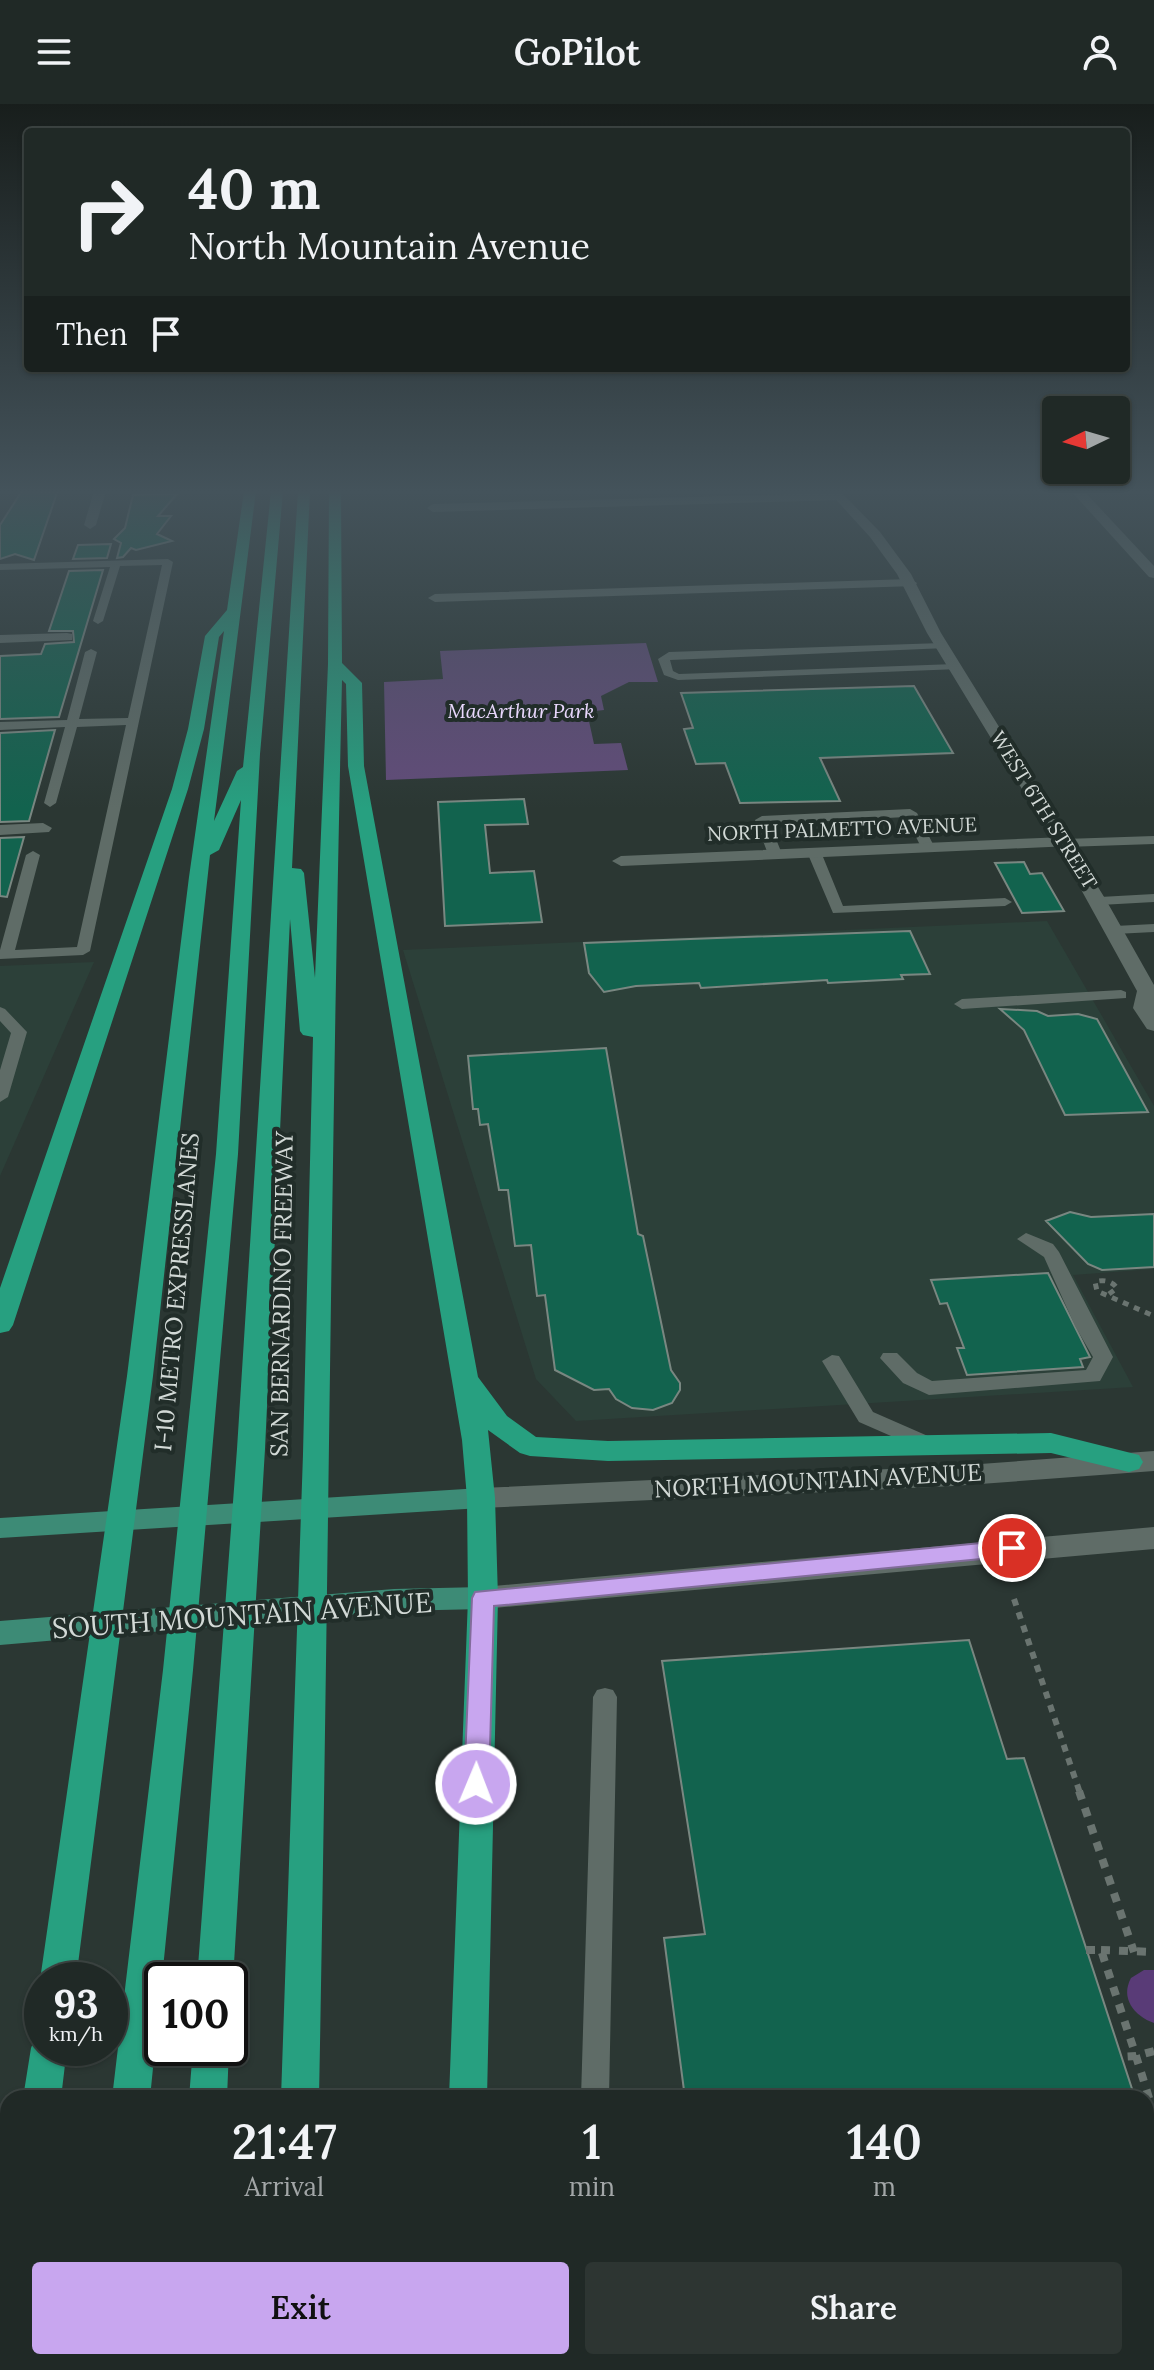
<!DOCTYPE html>
<style>
body{margin:0;font-family:Lora,serif;background:#2d3532;color:#f1f3f6;height:100vh;display:flex;flex-direction:column;font-size:30px;white-space:nowrap}
*{box-sizing:border-box;margin:0}
p{font-size:26px;color:#a2a6a7}
.icon{flex:none;width:44px;height:44px;fill:none;stroke:currentColor;stroke-width:2;stroke-linecap:round;stroke-linejoin:round}
.map{position:relative;flex:1;overflow:hidden}
.sheet{position:absolute;left:0px;top:1986px;width:1154px;height:280px;display:flex;flex-direction:column;background:#202926;border-radius:24px 24px 0 0;box-shadow:0 2px 6px #0004,0 0 0 2px #3d4543}
.sheet>*{flex:none}
.guide{position:absolute;left:24px;top:24px;width:1106px;height:244px;border-radius:8px;box-shadow:0 2px 6px #0004,0 0 0 2px #3d4543;background:#202926;color:#f1f3f6;overflow:hidden}
.needle{width:52px;rotate:265deg}
.fabs{position:absolute;left:1042px;top:292px;display:grid;gap:16px}
.fabs a{display:grid;place-items:center;width:88px;height:88px;border-radius:8px;background:#202926;box-shadow:0 2px 6px #0004,0 0 0 2px #3d4543;font-size:40px}
.speed{position:absolute;left:24px;top:1858px;display:flex;gap:16px;font-size:40px;font-weight:700;text-align:center}
.speed>*{display:grid;place-content:center;width:104px;height:104px;border-radius:50%;background:#202926;box-shadow:0 2px 6px #0004,0 0 0 2px #3d4543;line-height:1}
.speed small{font-size:20px;font-weight:400}
.speed .limit{border:4px solid #111;border-radius:12px;background:#fff;color:#111}
.pin{position:absolute;display:grid;place-items:center;width:68px;height:68px;color:#fff;margin:-34px;border:4px solid #fff;border-radius:50%;box-shadow:0 2px 8px #0007}
.me{position:absolute;width:88px;margin:-44px;rotate:1deg;stroke-linejoin:round;filter:drop-shadow(0 0 6px #0008)}
.turn{display:flex;align-items:center;gap:28px;height:168px;padding:0 32px;font-size:36px}
.turn .icon{width:104px;height:104px;stroke-width:2.5}
.turn b{display:block;font-size:56px;line-height:68px}
.then{display:flex;align-items:center;height:76px;padding:0 32px;background:#0003;gap:16px;font-size:30px}
.eta{display:flex;justify-content:space-evenly;align-items:center;height:136px;text-align:center}
.eta b{font-size:48px;font-weight:600;line-height:56px}
.action{display:flex;gap:16px;margin-top:auto;padding:16px 32px}
.action a{flex:1;height:92px;border-radius:8px;background:#c8a6ef;color:#111;font-size:32px;font-weight:600;line-height:92px;text-align:center}
.action a+a{background:#2d3532;color:#f1f3f6}
header{display:flex;justify-content:space-between;align-items:center;height:104px;padding:0 32px;background:#202926;font-size:36px;font-weight:600}
.map>svg:first-child{display:block}
</style>
<header><svg class="icon" aria-label="menu" viewBox="0 0 24 24"><path d="M4 6h16M4 12h16M4 18h16"/></svg>GoPilot<svg class="icon" aria-label="person" viewBox="0 0 24 24"><circle cx="12" cy="8" r="4"/><path d="M4 21q1-7 8-7t8 7"/></svg></header>
<div class="map">
<svg width="1154" height="2266" viewBox="0 0 1154 2266">
<rect width="100%" height="100%" fill="#2b3733"/>
<path fill="#2c4039" d="M1047,817L1154,1002V1165L1073,1171L1133,1283L576,1317L536,1275L403,846Z
M94,858L0,1072V862Z"/>
<path fill="#624c7a" d="M646,539L658,578H629L601,592L604,606L587,608L594,640L621,639L628,666L386,676L384,578L443,575L440,547Z"/>
<path fill="#593b77" d="M1144,1866H1154V1919C1134,1912 1120,1894 1131,1874Z"/>
<path fill="#12634e" stroke="#798781" stroke-width="2" d="M22,387L57,389L34,456L15,450L0,455V421Z
M177,390L158,412H171L157,430L172,437L136,446L131,444L123,453L117,454L121,439L114,435L125,424L133,391Z
M111,440L107,454L73,455L78,441Z
M103,466L59,613L0,615V552L41,550L45,540L74,538L73,527H49L69,467Z
M914,582L953,649L820,654L840,697L740,699L725,659L696,660L684,625L693,624L681,589Z
M55,626L29,717L0,718V629Z
M524,695L528,720L485,721L490,769L534,767L542,818L445,822L438,698Z
M24,733L7,793L0,792V734Z
M1024,758L1030,770L1042,769L1064,807L1022,809L995,759Z
M910,827L930,870L901,871L903,875L828,879L827,876L701,884L699,879L636,882L604,888L589,869L584,839Z
M1000,905L1037,907L1048,912L1078,910L1097,915L1148,1008L1065,1011L1024,926Z
M606,944L638,1130L643,1132L671,1266L680,1279V1286L672,1299L653,1306L632,1304L616,1295L609,1285L594,1286L555,1266L545,1191L537,1192L531,1141L515,1142L508,1086H499L488,1020L480,1021L478,1005H473L468,952Z
M1070,1108L1091,1113L1154,1110V1163L1102,1166L1088,1160L1046,1117Z
M1048,1169L1090,1253L1080,1255L1083,1263L967,1271L957,1244H964L947,1199L940,1200L931,1176Z
M969,1536L1007,1655L1024,1654L1135,1994H685L664,1834L705,1830L662,1557Z"/>
<g fill="none" stroke-linecap="round" stroke-linejoin="round">
<path stroke="#6a7470" stroke-width="5" stroke-dasharray="6 6" stroke-linecap="butt" d="M1109,1190L1117,1184C1112,1177 1103,1175 1095,1178L1097,1187L1154,1212"/>
<path stroke="#6a7470" stroke-width="6" stroke-dasharray="7 7" stroke-linecap="butt" d="M1014,1495L1080,1689"/>
<path stroke="#6a7470" stroke-width="8" stroke-dasharray="9 9" stroke-linecap="butt" d="M1079,1687L1134,1848
M1086,1846H1101L1136,1952L1121,1953
M1101,1846L1154,1848
M1154,1947L1136,1952L1154,2010"/>
<path fill="#5f6c67" fill-rule="evenodd" d="M168,455L173,458L90,847L83,851L0,855V846L26,751L33,747L40,751L15,846L77,843L126,621L77,623L56,699L50,703L44,699L65,623L0,626V618L67,616L85,548L91,545L97,548L79,615L128,614L162,461L120,462L103,517L98,520L93,517L110,463L0,466V460Z
M942,539L946,540V544L670,556L673,567L679,570L955,560L959,561V565L678,576L664,571L658,555L669,548Z
M910,705L917,709L935,744L933,747H923L906,713L770,720L782,750L775,754L768,750L755,716L762,712Z
M1154,732V740L1065,743L1058,739L1065,735Z
M814,744L821,748L843,802L1005,794L1012,798L1005,802L833,809L807,748Z
M1154,790V798L1100,801L1093,797L1100,793Z
M1154,820V828L1115,830L1108,826L1115,822Z
M1121,886L1126,888V894L962,905L954,900L962,895Z
M0,903L5,905L27,928L8,993L0,998V966L11,929L0,917Z
M1026,1129L1053,1140L1059,1148L1113,1253L1100,1277L929,1291L903,1279L880,1254L883,1249H897L917,1269L932,1277L1086,1266L1093,1253L1075,1222L1044,1153L1017,1135Z
M832,1251L839,1252L873,1308L937,1336L940,1341L937,1346H923L859,1318L822,1257Z
M605,1584L613,1586L617,1593L609,1994H581L593,1593L597,1586Z
M573,2258H605V2266H573Z"/>
<path fill="#5f6c67" fill-rule="evenodd" d="M94,387H106L96,421L90,425L84,421Z
M1071,387H1084L1154,462V474L1149,473Z
M837,389L841,390V396L433,408L427,404L433,400Z
M910,475L917,479L915,482L435,498L428,494L435,490Z
M67,529L72,530V536L0,539V531Z
M43,719L52,724L49,728L0,731V721Z
M1065,733L1071,734L1074,738L1071,742L621,762L612,757L621,752Z"/>
<path fill="#5f6c67" fill-rule="evenodd" d="M828,387H840L880,428L911,470L941,529L1106,796L1154,881V927L1147,925L1133,904L1137,887L1062,751L927,529L897,470L870,433Z
M1154,1347V1367L953,1382L481,1404L471,1401L467,1394L471,1387L481,1384L953,1362Z
M1154,1423V1445L483,1505L473,1502L468,1494L473,1486L483,1483Z"/>
<path fill="#3d8b76" fill-rule="evenodd" d="M481,1384L491,1387L495,1394L491,1401L481,1404L0,1434V1414Z
M483,1483L493,1486L498,1494L493,1502L483,1505L394,1507L0,1541V1517L394,1485Z"/>
<path fill="#27a080" fill-rule="evenodd" d="M244,387H256L214,717L237,667L243,663L271,387H283L260,650L238,1050L193,1566L150,1994H112L163,1566L216,1050L241,696L219,746L210,751L153,1272L76,1876H42V1880L40,1876L127,1272L189,773L224,527L219,533L204,625L188,685L13,1221L9,1227L0,1229V1184L172,685L188,625L205,532L227,506Z
M298,387H310L292,764L301,765L304,769L315,874L328,560L329,387H341L342,559L362,579L364,662L478,1273L507,1312L536,1333L608,1337L1051,1329L1139,1351L1143,1358L1139,1365L1129,1368L1051,1349L608,1357L530,1352L520,1349L488,1326L495,1394L498,1494L487,1994H449L468,1494L467,1394L462,1336L348,662L346,580L342,576C331,1048 328,1521 319,1994H281L303,1350L313,933L303,931L300,927L290,815L265,1345L233,1876L230,1882V1876H197L237,1345Z
M42,1929V1944H67L61,1994H23L31,1944L36,1932Z
M193,1944H229L227,1994H189Z
M8,2215V2258H26L25,2266H0V2219Z
M81,2258H123L122,2266H80Z
M170,2258H212V2266H170Z
M273,2258H315V2266H273Z
M440,2258H482L481,2266H439Z"/>
</g>
<linearGradient id="sky" x2="0" y2="1"><stop stop-color="#181e1c"/><stop offset="0.55" stop-color="#44535b"/><stop offset="1" stop-color="#44535b" stop-opacity="0"/></linearGradient>
<rect width="1154" height="705" fill="url(#sky)"/>
<path fill="#c8a6ef" stroke="#826c9b" stroke-width="2" d="M1012,1436L1020,1438L1023,1444L1020,1450L1012,1452L494,1502L489,1680L485,1687L476,1690L468,1687L464,1680L472,1494L475,1488Z"/>
<g text-anchor="middle" stroke-width="8" stroke-linejoin="round" paint-order="stroke">
<g font-size="20" font-style="italic" fill="#e9d8fd" stroke="#212d29">
<text x="521" y="614">MacArthur Park</text>
</g>
<g font-size="20" fill="#d2d9d6" stroke="#212d29">
<text transform="translate(1044 706) rotate(58)" y="7">WEST 6TH STREET</text>
<text transform="translate(842 725) rotate(-2)" y="7">NORTH PALMETTO AVENUE</text>
</g>
<g font-size="24" fill="#d2d9d6" stroke="#212d29">
<text transform="translate(177 1188) rotate(-85)" y="8">I-10 METRO EXPRESSLANES</text>
<text transform="translate(282 1190) rotate(-89)" y="8">SAN BERNARDINO FREEWAY</text>
<text transform="translate(818 1377) rotate(-3)" y="8">NORTH MOUNTAIN AVENUE</text>
</g>
<g font-size="28" fill="#d2d9d6" stroke="#212d29">
<text transform="translate(242 1511) rotate(-4)" y="10">SOUTH MOUNTAIN AVENUE</text>
</g>
</g>
</svg>
<div class="fabs">
<a><svg class="needle" viewBox="-14 -14 28 28"><path d="M0-13l5 13h-10z" fill="#e53935"/><path d="M0 13l5-13h-10z" fill="#a2a6a7"/></svg></a>
</div>
<div class="speed"><div>93<small>km/h</small></div><div class="limit">100</div></div>
<div class="pin" style="left:1012px;top:1444px;background:#d93025"><svg class="icon" aria-label="arrive" viewBox="0 0 24 24"><path d="M6 21V4h12l-3 4 3 4H6"/></svg></div>
<svg class="me" style="left:476px;top:1680px" viewBox="-20 -20 40 40"><circle r="17" fill="#c8a6ef" stroke="#fff" stroke-width="3"/><path d="M0-11L8 9 0 5-8 9z" fill="#fff"/></svg>
<div class="guide">
<div class="turn"><svg class="icon" aria-label="right" viewBox="0 0 24 24"><path d="M7 20v-9h11M14 6l5 5-5 5"/></svg><div><b>40 m</b>North Mountain Avenue</div></div>
<div class="then">Then<svg class="icon" aria-label="arrive" viewBox="0 0 24 24"><path d="M6 21V4h12l-3 4 3 4H6"/></svg></div>
</div>
<section class="sheet">
<div class="eta">
<div><b>21:47</b><p>Arrival</p></div>
<div><b>1</b><p>min</p></div>
<div><b>140</b><p>m</p></div>
</div>
<div class="action"><a>Exit</a><a>Share</a></div>
</section>
</div>
